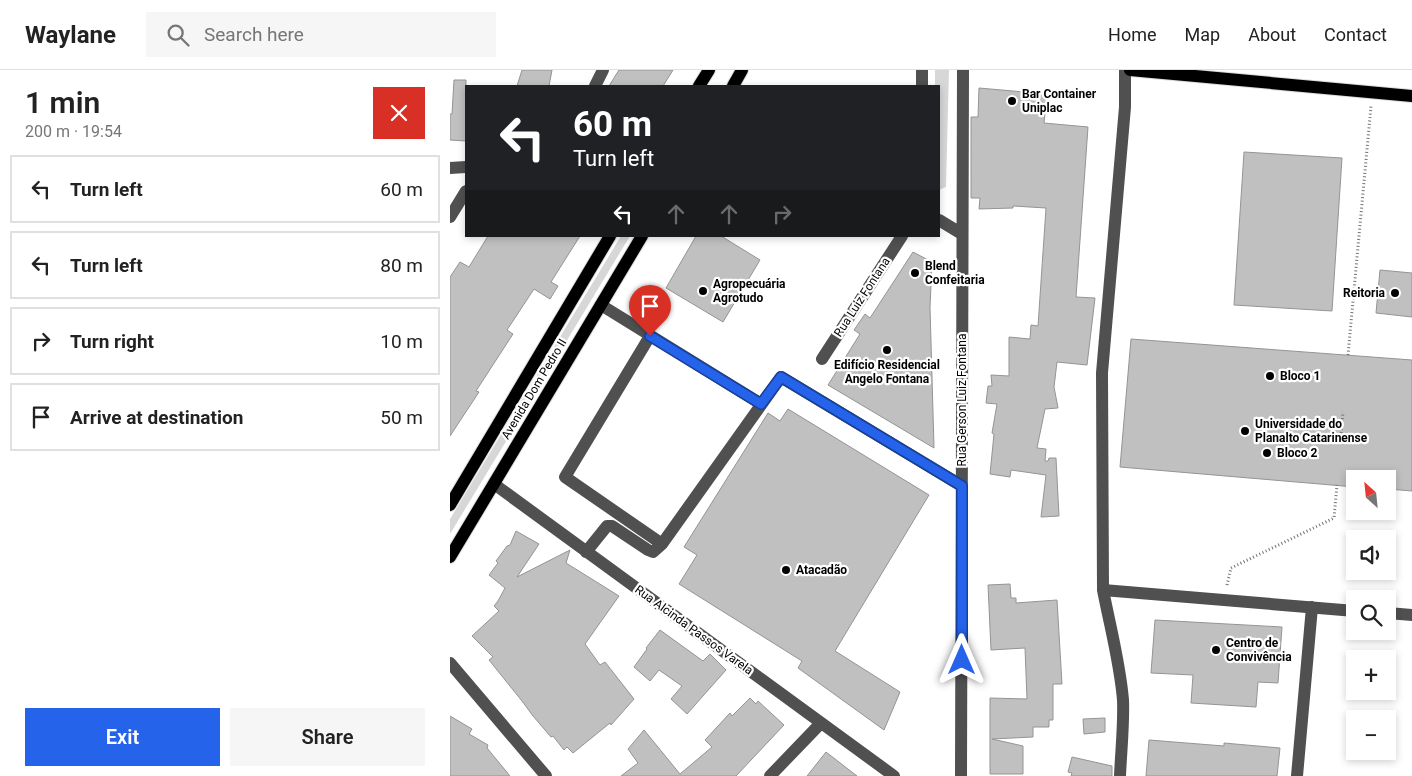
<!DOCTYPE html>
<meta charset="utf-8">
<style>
body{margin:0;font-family:Roboto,sans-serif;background:#f6f6f6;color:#222;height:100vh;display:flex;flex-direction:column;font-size:19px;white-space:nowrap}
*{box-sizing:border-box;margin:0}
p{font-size:16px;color:#767676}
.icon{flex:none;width:28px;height:28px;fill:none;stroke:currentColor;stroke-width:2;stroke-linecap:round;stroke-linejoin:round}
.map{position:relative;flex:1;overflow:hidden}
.details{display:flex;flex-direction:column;background:#fff;width:450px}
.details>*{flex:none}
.hud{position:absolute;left:15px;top:15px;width:475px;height:152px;border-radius:0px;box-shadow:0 2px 8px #0003;background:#202124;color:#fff;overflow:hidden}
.needle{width:32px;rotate:333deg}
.fabs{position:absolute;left:896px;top:400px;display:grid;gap:10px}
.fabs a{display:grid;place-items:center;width:50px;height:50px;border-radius:0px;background:#fff;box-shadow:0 2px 8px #0003;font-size:25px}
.pin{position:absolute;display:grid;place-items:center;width:42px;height:42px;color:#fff;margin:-51px -21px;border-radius:50% 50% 50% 0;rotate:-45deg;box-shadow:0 0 5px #0007}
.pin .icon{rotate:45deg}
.me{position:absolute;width:55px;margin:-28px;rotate:0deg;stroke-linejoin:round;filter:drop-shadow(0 0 4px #0008)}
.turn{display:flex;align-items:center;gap:18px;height:105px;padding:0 25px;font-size:22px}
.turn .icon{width:65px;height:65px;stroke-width:2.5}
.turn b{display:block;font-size:35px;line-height:42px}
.lanes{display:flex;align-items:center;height:48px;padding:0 25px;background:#0003;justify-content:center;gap:25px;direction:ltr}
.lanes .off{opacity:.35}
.round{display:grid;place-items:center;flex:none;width:52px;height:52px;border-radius:0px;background:#f6f6f6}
.overview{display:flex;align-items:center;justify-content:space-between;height:85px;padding:0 25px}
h1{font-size:30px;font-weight:600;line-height:38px}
.button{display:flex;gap:10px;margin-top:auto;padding:10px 25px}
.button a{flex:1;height:58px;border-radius:0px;background:#2563eb;color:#fff;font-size:20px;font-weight:600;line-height:58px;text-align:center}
.button a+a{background:#f6f6f6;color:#222}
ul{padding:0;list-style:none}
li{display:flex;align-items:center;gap:15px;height:68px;margin:0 10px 8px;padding:0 15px;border:2px solid #e0e0e0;border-radius:0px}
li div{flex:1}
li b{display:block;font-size:19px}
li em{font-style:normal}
header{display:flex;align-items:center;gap:30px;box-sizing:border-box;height:70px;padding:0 25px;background:#fff;border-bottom:1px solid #e0e0e0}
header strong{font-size:24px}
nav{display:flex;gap:28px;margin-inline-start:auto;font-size:18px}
.search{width:350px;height:45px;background:#f6f6f6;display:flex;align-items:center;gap:12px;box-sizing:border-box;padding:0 18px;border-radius:0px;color:#767676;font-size:19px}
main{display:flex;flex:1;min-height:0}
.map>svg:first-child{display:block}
</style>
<header>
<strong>Waylane</strong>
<div class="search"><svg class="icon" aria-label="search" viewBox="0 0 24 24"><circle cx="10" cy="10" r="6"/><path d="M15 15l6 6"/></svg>Search here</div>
<nav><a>Home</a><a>Map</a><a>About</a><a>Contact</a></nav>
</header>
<main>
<section class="details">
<div class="overview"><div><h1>1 min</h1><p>200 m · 19:54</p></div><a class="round" style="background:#d93025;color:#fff"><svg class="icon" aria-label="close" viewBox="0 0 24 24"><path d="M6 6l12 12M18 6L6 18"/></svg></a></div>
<ul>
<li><svg class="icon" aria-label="left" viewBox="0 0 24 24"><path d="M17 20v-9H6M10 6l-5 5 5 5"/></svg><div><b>Turn left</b></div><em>60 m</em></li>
<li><svg class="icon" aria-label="left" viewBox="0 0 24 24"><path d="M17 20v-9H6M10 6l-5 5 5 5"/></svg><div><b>Turn left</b></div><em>80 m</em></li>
<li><svg class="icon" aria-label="right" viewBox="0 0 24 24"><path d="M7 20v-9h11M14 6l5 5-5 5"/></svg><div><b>Turn right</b></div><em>10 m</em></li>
<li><svg class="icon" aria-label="arrive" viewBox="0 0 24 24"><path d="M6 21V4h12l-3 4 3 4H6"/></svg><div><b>Arrive at destination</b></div><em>50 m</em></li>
</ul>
<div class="button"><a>Exit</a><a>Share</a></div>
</section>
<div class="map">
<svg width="962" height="706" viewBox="0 0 962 706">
<rect width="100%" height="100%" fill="#fff"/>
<path fill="#d7d7d7" d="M485,0H499L496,117L489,120V16H485Z
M171,166H180L0,464V449Z"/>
<path fill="#c0c0c0" stroke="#949494" d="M72,0H102L99,16H67Z
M169,0H223L213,16H159Z
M4,10H16V71L0,70V44H2Z
M529,18L597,24L594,53L638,57L626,227L645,228L637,295L607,292L604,317L608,338L595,339L587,378L596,379L595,391H598L599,388H606L609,446L591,447L596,405L561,400L560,407L540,404L544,364L542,363L547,334L536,333L538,316H542L541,305L559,306V267L580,269L581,255L588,256L596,138L563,136V138L529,139L530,128H521V47H528Z
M794,82L892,88L882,241L784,235Z
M38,166H130L101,212L108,216L100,229L84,219L57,260L63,264L26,321L29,322L0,366V207L10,192L19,197Z
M246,166H271L310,190L273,252L216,218Z
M463,182L482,192L480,237L484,378L378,315L410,264L404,260L415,244L420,248Z
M930,200L962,203V247L926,243Z
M681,269L962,290V421L938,419V409H905V417L670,397Z
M338,339L479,425L385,581L450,622L434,660L348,598L352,591L229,514L247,485L234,477L318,343L330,351Z
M66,461L89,474L67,507L120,480L116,493L169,526L135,574L150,595L155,592L184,629L161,655L160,653L123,683L117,677L114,680L103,666L101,667L83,646L72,631L39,590L43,587L22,566L49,541L44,536L48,531L55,518L39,505L48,493L46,491L57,476L60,475Z
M560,514L561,528H566V533L607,530L612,614H603V650H599V657H583V667L542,669L573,676V704H540V628L577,629L575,578L541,580L538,515Z
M705,550L832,557L828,613L808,612L806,637L741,633L743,605L701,603Z
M210,560L253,591L260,584L276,600L237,644L221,629L232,616L209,600L200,611L184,597L197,579L196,578Z
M300,628L306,634L308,631L334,655L286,706H171L188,693L178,679L194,660L230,704L262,677L255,670L280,643L282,646Z
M0,646L22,659L19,664L38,675L37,678L60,706H0Z
M655,648V662L634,664L633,649Z
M699,670L774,676V673L830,678L827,706H696Z
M376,682L407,706H357Z
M622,687L662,696V706H621L622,703L618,702Z"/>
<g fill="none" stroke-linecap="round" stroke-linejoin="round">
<defs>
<path id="major" d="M680,0L962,26
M249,16L259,0
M283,16L292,0
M0,435L160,166
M0,487L192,166"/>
</defs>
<use href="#major" stroke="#dbdbdb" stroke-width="14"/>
<path stroke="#727272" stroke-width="3" stroke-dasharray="1 2.5" stroke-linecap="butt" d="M898,285L921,36
M891,363L893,342
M777,515L781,498L884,448L887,415"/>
<path stroke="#505050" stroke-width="12" d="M675,0V37L652,303L653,520L905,541
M145,16L153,0
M472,16V0
M0,98L16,97
M0,147L16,121
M489,150L512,164
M151,235L311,334
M200,266L115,407L212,474
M372,289L452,166
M44,414L444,706
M136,482L157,456H162L198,480L203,482L212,474L331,307L512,416
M653,520C660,556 670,593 673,630C674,655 671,681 670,706
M938,543L962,545
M0,593L96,706
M320,706L371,653
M511,706L513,0
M847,706L862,537"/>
<use href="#major" stroke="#000" stroke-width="12"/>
</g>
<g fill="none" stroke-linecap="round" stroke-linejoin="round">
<defs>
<path id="route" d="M200,266L311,334L331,307L512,416V590"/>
</defs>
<use href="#route" stroke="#184099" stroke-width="12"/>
<use href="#route" stroke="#2563eb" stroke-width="9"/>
</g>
<g fill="#000" stroke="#fff" stroke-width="2">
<circle cx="562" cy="31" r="5"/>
<circle cx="465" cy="203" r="5"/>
<circle cx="253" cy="221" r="5"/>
<circle cx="945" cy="223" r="5"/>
<circle cx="437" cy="280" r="5"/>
<circle cx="820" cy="306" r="5"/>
<circle cx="795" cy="361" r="5"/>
<circle cx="817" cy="383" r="5"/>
<circle cx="336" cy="500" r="5"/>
<circle cx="766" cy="580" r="5"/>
</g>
<g text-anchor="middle" stroke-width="4.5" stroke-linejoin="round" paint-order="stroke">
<g font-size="12" font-weight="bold" fill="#000" stroke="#fff" text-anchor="start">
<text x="572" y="28">Bar Container<tspan x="572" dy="14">Uniplac</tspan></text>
<text x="475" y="200">Blend<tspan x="475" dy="14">Confeitaria</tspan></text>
<text x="263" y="218">Agropecuária<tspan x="263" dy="14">Agrotudo</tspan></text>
<text x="935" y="227" text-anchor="end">Reitoria</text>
<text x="437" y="299" text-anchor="middle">Edifício Residencial<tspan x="437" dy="14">Angelo Fontana</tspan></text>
<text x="830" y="310">Bloco 1</text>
<text x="805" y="358">Universidade do<tspan x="805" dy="14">Planalto Catarinense</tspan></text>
<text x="827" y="387">Bloco 2</text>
<text x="346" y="504">Atacadão</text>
<text x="776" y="577">Centro de<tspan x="776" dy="14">Convivência</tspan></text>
</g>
<g font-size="12" fill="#000" stroke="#fff">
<text transform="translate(412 227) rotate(-57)" y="4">Rua Luiz Fontana</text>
<text transform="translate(84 319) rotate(-59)" y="4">Avenida Dom Pedro II</text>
<text transform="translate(512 330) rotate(-90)" y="4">Rua Gerson Luiz Fontana</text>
<text transform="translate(244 560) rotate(36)" y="4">Rua Alcinda Passos Varela</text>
</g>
</g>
</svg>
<div class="fabs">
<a><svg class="needle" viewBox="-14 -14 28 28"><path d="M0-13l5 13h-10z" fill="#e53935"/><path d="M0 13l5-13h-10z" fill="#767676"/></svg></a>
<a><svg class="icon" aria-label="sound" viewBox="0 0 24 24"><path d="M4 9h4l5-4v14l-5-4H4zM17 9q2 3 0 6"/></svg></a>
<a><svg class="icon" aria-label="search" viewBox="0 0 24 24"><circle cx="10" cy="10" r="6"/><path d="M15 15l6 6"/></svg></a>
<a>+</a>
<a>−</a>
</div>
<div class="pin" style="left:200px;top:266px;background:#d93025"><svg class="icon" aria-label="arrive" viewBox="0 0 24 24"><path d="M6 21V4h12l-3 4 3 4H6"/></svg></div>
<svg class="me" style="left:512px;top:590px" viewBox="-20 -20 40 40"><path d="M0-17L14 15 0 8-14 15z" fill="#2563eb" stroke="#fff" stroke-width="4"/></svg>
<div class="hud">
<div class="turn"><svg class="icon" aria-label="left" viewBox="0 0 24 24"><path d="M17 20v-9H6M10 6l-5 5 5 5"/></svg><div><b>60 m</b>Turn left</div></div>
<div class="lanes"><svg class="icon" aria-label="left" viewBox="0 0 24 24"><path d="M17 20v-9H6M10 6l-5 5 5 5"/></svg><svg class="icon off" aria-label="ahead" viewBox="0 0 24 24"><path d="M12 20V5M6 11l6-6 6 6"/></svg><svg class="icon off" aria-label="ahead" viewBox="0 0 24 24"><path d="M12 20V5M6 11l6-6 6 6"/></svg><svg class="icon off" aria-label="right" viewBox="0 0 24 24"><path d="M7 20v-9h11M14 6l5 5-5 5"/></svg></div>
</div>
</div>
</main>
